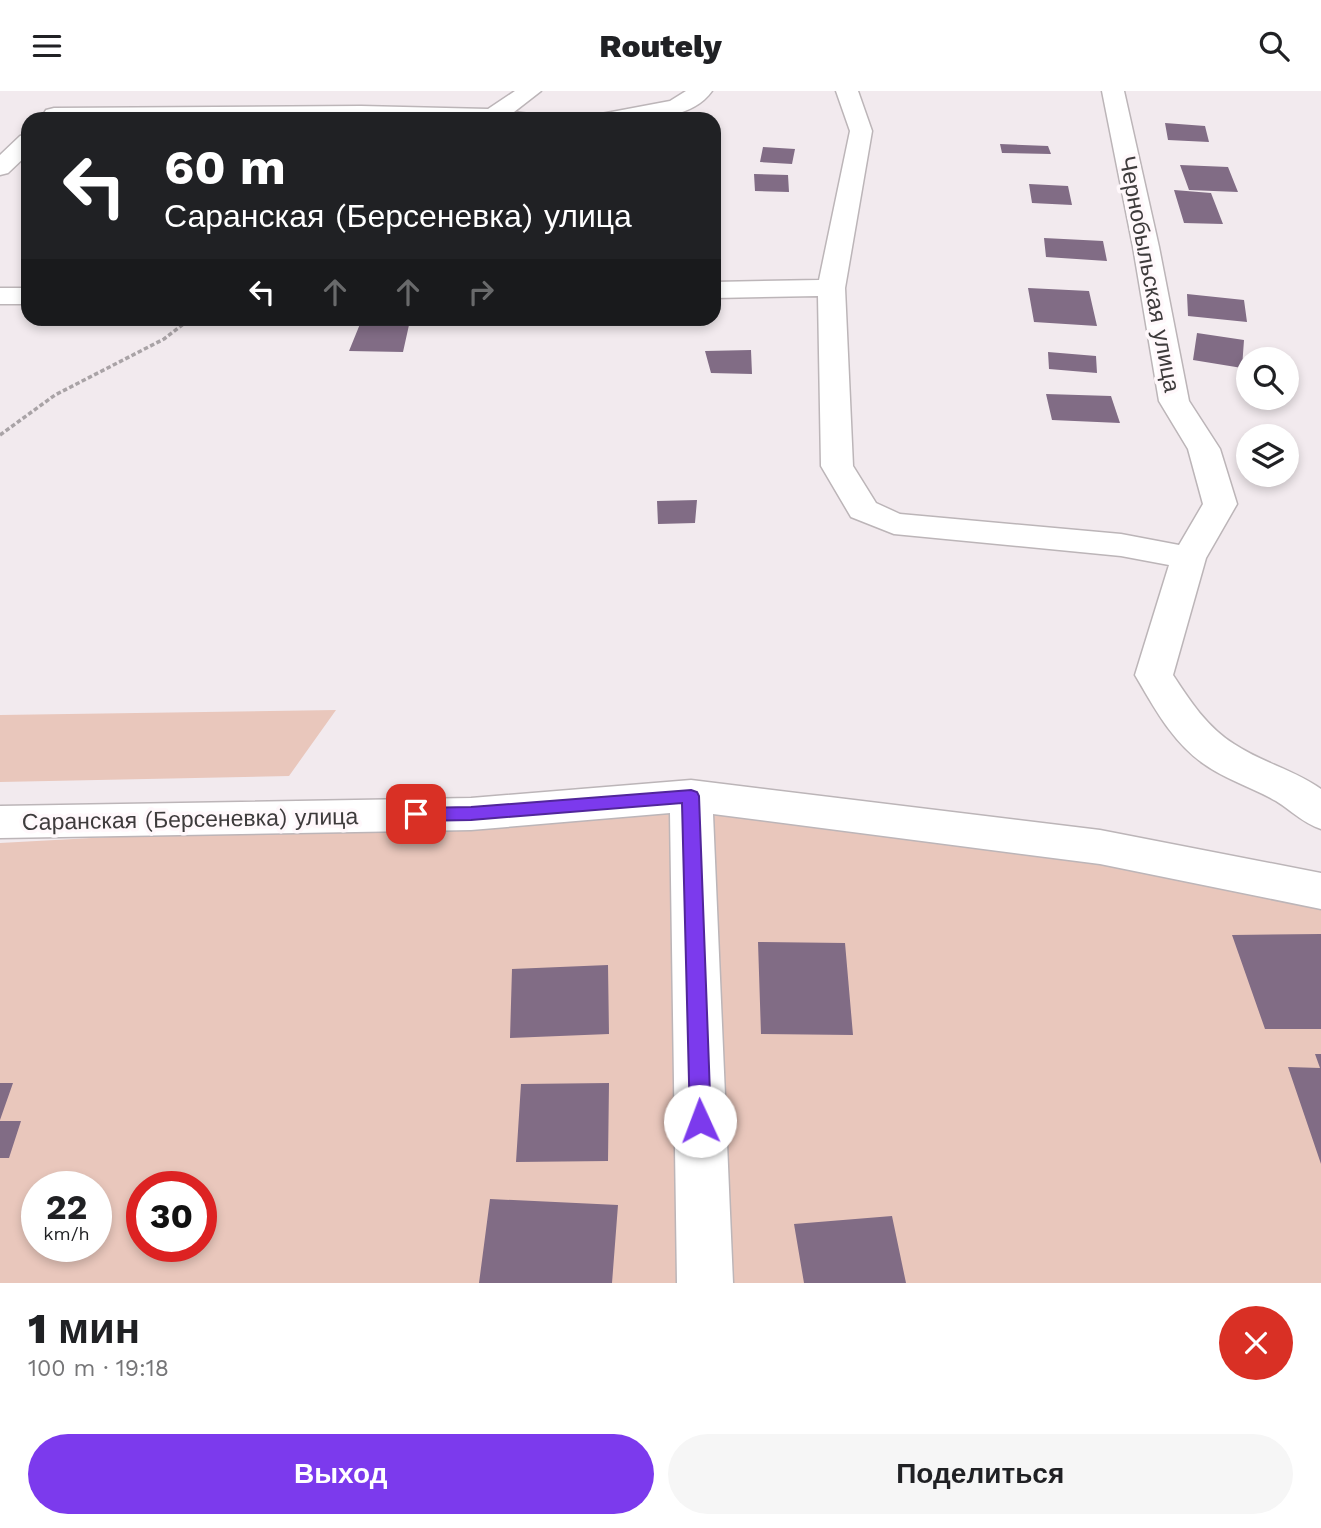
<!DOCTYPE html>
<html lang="ru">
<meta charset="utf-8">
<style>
body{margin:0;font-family:"Work Sans",sans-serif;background:#f6f6f6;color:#202124;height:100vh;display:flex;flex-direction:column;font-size:26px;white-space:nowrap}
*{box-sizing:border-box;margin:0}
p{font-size:23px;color:#757577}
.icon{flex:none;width:38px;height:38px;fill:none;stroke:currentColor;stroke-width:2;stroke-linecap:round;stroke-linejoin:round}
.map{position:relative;height:1192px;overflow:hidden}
.side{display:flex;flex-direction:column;background:#fff;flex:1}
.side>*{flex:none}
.hud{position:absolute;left:21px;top:21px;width:700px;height:214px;border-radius:21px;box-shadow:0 4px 10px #0003;background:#202124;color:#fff;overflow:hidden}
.tools{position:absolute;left:1236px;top:256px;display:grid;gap:14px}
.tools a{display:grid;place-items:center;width:63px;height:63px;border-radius:50%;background:#fff;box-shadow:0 4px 10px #0003;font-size:35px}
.speed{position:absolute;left:21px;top:1080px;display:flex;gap:14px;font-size:35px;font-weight:700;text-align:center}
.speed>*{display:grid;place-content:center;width:91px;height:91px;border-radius:50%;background:#fff;box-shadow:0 4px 10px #0003;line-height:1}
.speed small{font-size:18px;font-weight:400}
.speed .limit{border:10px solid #d22;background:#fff;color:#111}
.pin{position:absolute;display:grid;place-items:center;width:60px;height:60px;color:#fff;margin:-30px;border-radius:14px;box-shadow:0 4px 10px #0006}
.me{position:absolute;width:77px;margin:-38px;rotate:358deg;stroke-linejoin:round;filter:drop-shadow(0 0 5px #0008)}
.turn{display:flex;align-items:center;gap:24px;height:147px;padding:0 28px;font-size:32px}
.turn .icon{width:91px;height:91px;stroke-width:2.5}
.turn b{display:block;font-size:49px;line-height:60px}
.lanes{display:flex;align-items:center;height:66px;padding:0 28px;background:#0003;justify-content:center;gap:35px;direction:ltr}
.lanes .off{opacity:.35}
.round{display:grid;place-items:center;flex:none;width:74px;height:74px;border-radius:37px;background:#f6f6f6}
.overview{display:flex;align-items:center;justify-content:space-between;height:119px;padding:0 28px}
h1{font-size:42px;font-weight:800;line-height:52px}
.cta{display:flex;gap:14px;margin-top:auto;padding:14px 28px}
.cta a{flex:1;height:80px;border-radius:42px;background:#7c3aed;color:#fff;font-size:28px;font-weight:800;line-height:80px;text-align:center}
.cta a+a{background:#f6f6f6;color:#202124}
header{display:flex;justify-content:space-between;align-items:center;height:91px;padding:0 28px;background:#fff;font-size:32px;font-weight:800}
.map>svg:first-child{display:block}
</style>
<header><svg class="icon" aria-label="menu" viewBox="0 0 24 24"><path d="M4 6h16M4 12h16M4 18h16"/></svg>Routely<svg class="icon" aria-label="search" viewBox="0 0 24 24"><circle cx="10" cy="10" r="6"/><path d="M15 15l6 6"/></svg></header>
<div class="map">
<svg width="1321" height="1192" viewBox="0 0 1321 1192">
<rect width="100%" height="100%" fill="#f2eaee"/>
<path fill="#e9c7bc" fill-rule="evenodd" d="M336,619L289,685L0,691V624Z
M749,711L1321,812V1192H0V752ZM37,1096H96V1155H37ZM142,1096H201V1155H142Z"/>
<path fill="#816c85" d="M1165,32L1205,35L1209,51L1168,49Z
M1000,53L1048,55L1051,63L1002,62Z
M763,56L795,58L792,73L760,71Z
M1180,74L1228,76L1238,101L1189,99Z
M754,83L788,84L789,101L755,100Z
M1029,93L1068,95L1072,114L1032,112Z
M1174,99L1211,102L1223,133L1184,132Z
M1044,147L1103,150L1107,170L1046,166Z
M1028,197L1089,200L1097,235L1034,231Z
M1187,203L1244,209L1247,231L1188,225Z
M360,233L409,234L403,261L349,260Z
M1197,242L1244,249L1242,277L1193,269Z
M751,259L752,283L711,282L705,260Z
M1048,261L1096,265L1097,282L1049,278Z
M1046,303L1111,305L1120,332L1052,329Z
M697,409L695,432L658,433L657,410Z
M1321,843V938H1265L1232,844Z
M758,851L845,852L853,944L761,943Z
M608,874L609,943L510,947L512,878Z
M1315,963H1321V1073L1288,976L1320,977Z
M0,992H13L0,1029Z
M609,992L608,1070L516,1071L521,993Z
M0,1030H21L9,1067H0Z
M490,1108L618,1114L612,1192H479Z
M892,1125L906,1192H804L794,1133Z"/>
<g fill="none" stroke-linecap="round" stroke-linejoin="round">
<defs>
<path id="minor" d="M515,0H541L514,21L530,23L533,28H46L43,24L46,19L54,17L361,15L488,18Z
M686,0H712C689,33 632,28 598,28L601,23L670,10Z
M836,0H858L872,40L845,197L853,375L876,412L900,423L1121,443L1179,454L1203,413L1188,358L1159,310L1133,156L1102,0H1124L1159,156L1189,310L1220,358L1237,413L1206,467L1173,584C1190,610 1207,636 1234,653C1261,671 1294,679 1321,698V738C1303,732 1292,720 1276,710C1252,696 1226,689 1204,673C1172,651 1154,616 1135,584L1169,474L1121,465L894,443L851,426L821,375L818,205L714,207V191L819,189L850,40Z
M28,43V63L8,82L0,84V64L20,45Z
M0,197H28V213H0Z
M691,689L1100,739L1321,782V818L1100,773L713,723L733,1192H677L670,722L471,739L0,747V715L471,707Z"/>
</defs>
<use href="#minor" stroke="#bcb5b8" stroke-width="3"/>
<path stroke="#a9a3a6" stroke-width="3.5" stroke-dasharray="4.5 2.5" stroke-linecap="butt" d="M0,344L55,304L164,248L190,228"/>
<use href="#minor" fill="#fff" fill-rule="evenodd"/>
</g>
<path fill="#7c3aed" stroke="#51269a" stroke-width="2" d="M691,699L697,701L699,705L711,1030L708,1037L700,1039L693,1037L690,1030L682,712L471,729L416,730L410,728L407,723L410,719L416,717L471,716Z"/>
<g text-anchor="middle" stroke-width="7" stroke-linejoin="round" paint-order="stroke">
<g font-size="23" fill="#3e3b3c" stroke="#fff8fb">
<text transform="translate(1150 183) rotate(79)" y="8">Чернобыльская улица</text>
<text transform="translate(190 728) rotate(-1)" y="8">Саранская (Берсеневка) улица</text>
</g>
</g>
</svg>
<div class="tools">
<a><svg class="icon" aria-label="search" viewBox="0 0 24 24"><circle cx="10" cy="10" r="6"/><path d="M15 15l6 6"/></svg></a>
<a><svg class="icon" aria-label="layers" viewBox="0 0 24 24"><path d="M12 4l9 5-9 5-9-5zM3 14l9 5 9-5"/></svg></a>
</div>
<div class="speed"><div>22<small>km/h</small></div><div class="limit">30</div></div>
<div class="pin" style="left:416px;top:723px;background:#d93025"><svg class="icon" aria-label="arrive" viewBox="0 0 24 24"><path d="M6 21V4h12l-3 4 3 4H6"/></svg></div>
<svg class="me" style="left:700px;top:1030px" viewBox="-20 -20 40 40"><circle r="19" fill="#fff"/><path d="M0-13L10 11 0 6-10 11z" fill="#7c3aed"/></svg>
<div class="hud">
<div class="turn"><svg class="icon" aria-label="left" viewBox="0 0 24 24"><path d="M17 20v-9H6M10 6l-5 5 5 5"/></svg><div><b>60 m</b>Саранская (Берсеневка) улица</div></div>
<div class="lanes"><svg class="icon" aria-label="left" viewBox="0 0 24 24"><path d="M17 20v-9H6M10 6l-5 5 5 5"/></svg><svg class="icon off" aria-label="ahead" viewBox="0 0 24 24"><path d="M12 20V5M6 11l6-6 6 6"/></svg><svg class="icon off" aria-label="ahead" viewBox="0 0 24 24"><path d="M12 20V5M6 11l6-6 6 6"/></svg><svg class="icon off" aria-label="right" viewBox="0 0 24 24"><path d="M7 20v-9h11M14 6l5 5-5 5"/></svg></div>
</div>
</div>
<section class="side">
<div class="overview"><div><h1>1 мин</h1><p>100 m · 19:18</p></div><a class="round" style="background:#d93025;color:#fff"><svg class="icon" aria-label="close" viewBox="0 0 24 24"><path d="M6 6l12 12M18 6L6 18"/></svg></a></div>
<div class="cta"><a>Выход</a><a>Поделиться</a></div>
</section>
